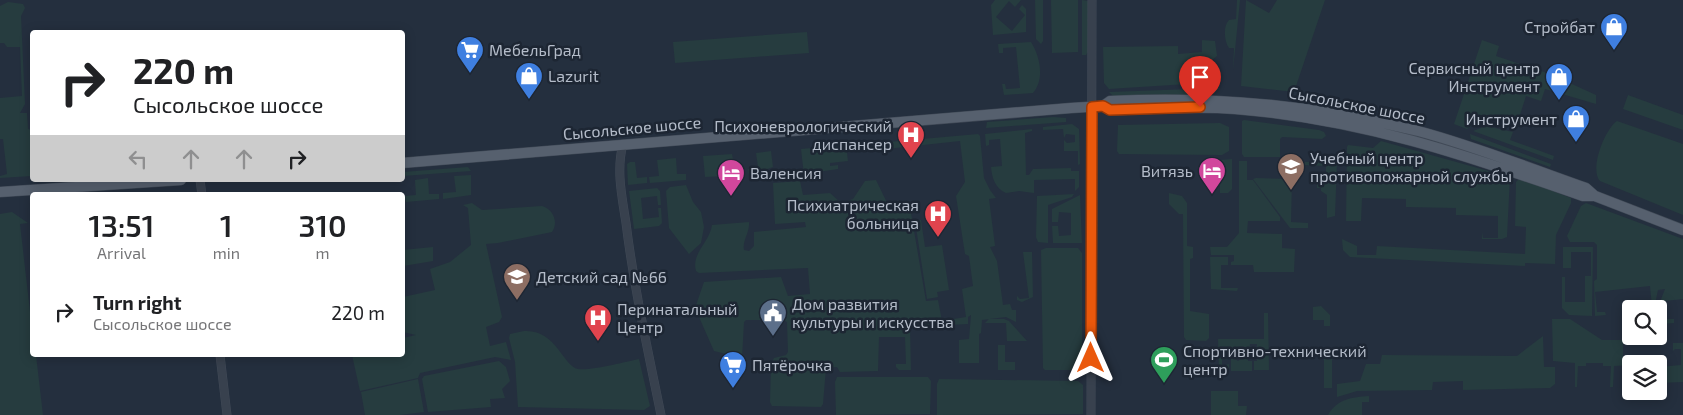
<!DOCTYPE html>
<meta charset="utf-8">
<style>
body{margin:0;font-family:"Exo 2",sans-serif;background:#f2f2f2;color:#202124;height:100vh;display:flex;flex-direction:column;font-size:19px;white-space:nowrap}
*{box-sizing:border-box;margin:0}
p{font-size:16px;color:#757577}
.icon{flex:none;width:28px;height:28px;fill:none;stroke:currentColor;stroke-width:2;stroke-linecap:round;stroke-linejoin:round}
.map{position:relative;flex:1;overflow:hidden}
.details{position:absolute;left:30px;top:192px;width:375px;height:165px;display:flex;flex-direction:column;background:#fff;border-radius:5px;box-shadow:0 2px 12px #0003}
.details>*{flex:none}
.banner{position:absolute;left:30px;top:30px;width:375px;height:152px;border-radius:5px;box-shadow:0 2px 12px #0003;background:#fff;color:#202124;overflow:hidden}
.tools{position:absolute;left:1622px;top:300px;display:grid;gap:10px}
.tools a{display:grid;place-items:center;width:45px;height:45px;border-radius:5px;background:#fff;box-shadow:0 2px 12px #0003;font-size:25px}
.pin{position:absolute;display:grid;place-items:center;width:42px;height:42px;color:#fff;margin:-51px -21px;border-radius:50% 50% 50% 0;rotate:-45deg;box-shadow:0 0 5px #0007}
.pin .icon{rotate:45deg}
.me{position:absolute;width:55px;margin:-28px;rotate:0deg;stroke-linejoin:round;filter:drop-shadow(0 0 4px #0008)}
.turn{display:flex;align-items:center;gap:18px;height:105px;padding:0 20px;font-size:22px}
.turn .icon{width:65px;height:65px;stroke-width:2.5}
.turn b{display:block;font-size:35px;line-height:42px}
.lanes{display:flex;align-items:center;height:48px;padding:0 20px;background:#0003;justify-content:center;gap:25px;direction:ltr}
.lanes .off{opacity:.35}
.eta{display:flex;justify-content:space-evenly;align-items:center;height:85px;text-align:center}
.eta b{font-size:30px;font-weight:600;line-height:35px}
ul{padding:0;list-style:none}
li{display:flex;align-items:center;gap:15px;height:70px;padding:0 20px}
li div{flex:1}
li b{display:block;font-size:19px}
li em{font-style:normal}
.map>svg:first-child{display:block}
</style>
<div class="map">
<svg width="1683" height="415" viewBox="0 0 1683 415">
<rect width="100%" height="100%" fill="#242f3e"/>
<path fill="#263c3f" d="M995,0H1021L1015,7L1009,1L996,17L1012,31L1025,15L1019,9L1022,5L1026,9V32L993,35L991,5Z
M1035,0H1043V41L1041,44L1036,39Z
M1078,0V52L1052,53L1051,0Z
M1082,0L1088,1V52L1086,55H1082Z
M1237,0H1240L1233,70L1234,48H1229C1224,41 1223,26 1229,20L1236,19Z
M1246,0L1269,13L1277,0H1325L1294,92L1241,86Z
M8,2L23,4L25,8L21,16L25,104L20,113H27L28,129L32,130V176L0,178V176L7,174L3,139H0V98L22,96L20,47H7L4,43H0V6Z
M807,32L809,53L675,63L673,42Z
M1202,40L1215,41L1217,56L1211,61H1196V68H1188L1187,84L1109,89L1104,83L1103,47L1178,46V54L1202,52Z
M1482,40L1499,46L1496,56L1550,74L1596,95V104L1545,89L1541,101L1526,96L1519,118C1499,118 1483,117 1467,129L1454,124Z
M1031,42C1040,56 1045,79 1033,93L1004,95L1002,84H1005L1006,89L1020,88L1016,47L1003,48V53H999L998,44Z
M1219,88L1213,94L1114,97L1109,92Z
M1628,95L1683,115V130L1623,109Z
M1053,117L1066,118V122L986,128L987,122Z
M1244,120L1319,130L1324,132L1326,136L1322,139L1282,137L1280,139V157H1244L1242,154V121Z
M1617,121L1683,144V215L1600,181C1589,169 1605,129 1617,121Z
M1220,123L1229,127V151L1222,155L1119,154L1117,151L1118,125Z
M1072,124L1079,129L1080,164L1078,165V151H1064V140L1067,143L1075,142V135L1066,134L1064,138L1063,129L1043,130V127Z
M1486,126L1513,132L1510,140L1554,156L1553,160L1473,131Z
M1032,129V131L1025,133L1026,175H1029L1033,169L1071,168V171H1079V187L1075,191V179L1034,180V193L1019,191L1006,193C995,188 992,178 991,167L1002,166L1000,139L989,140V145L986,146L985,134Z
M978,134L980,136L984,178L990,190L996,198L989,199L995,246L990,247L997,261L1003,305L1010,304L1012,310H1016V322L1006,317L982,320L981,333L979,334V363H959V340L969,339L971,315L968,317V324L910,327L911,370H899L896,367V364H906L905,337H879L878,371L840,372L837,367L826,368L823,404L821,407L772,406L770,402L771,364L774,358L786,355L788,352L787,322L783,320H746L744,322L742,358L714,351L695,308L704,282L781,277L788,296L810,294L808,268L699,273L696,271C691,253 710,242 712,225L749,222C750,232 742,241 744,250L749,251L754,246V232L806,227L805,222L775,224L773,183L800,181L803,195L830,193L841,203L853,199L865,181L876,180L892,213H911L926,301L938,300L942,321L966,317L962,289L973,286L969,256L965,254L956,196L965,182L960,141L877,150V143Z
M1470,134L1551,164L1550,167L1471,139Z
M1381,141L1510,177L1507,237L1502,239H1482V232L1483,238H1498V216L1456,215V208L1406,207V199L1362,198L1361,221H1346L1347,147L1348,145L1373,148Z
M846,145L848,161L830,163V166L838,165V169L805,174V184L801,149Z
M771,151L773,167L749,175L748,169L758,167L756,153Z
M732,154L735,170L745,169V175L705,177L703,156Z
M676,158L677,174H686V180L650,183L649,177L659,176L657,160Z
M1232,159V189L1228,193H1220V160Z
M1239,161H1247V180H1253L1280,217V221H1248L1247,233L1282,234V248L1295,249L1294,272H1254L1253,265H1231V262L1234,261V255H1211L1210,247H1227L1239,233Z
M630,162H635L637,178L647,177V183L628,185L627,164Z
M1303,162H1337L1335,216L1327,218V195L1321,191V188H1317V179L1326,178V166L1303,165Z
M468,167L471,171L403,176V172Z
M471,175V195L443,199V193L456,192L454,176Z
M428,178L429,194H439V199L406,202L405,196L416,195L415,180Z
M1256,178L1292,179L1291,222L1308,223V228H1290L1253,179Z
M1520,178L1571,198V203L1556,235L1555,264L1525,263V266L1350,257L1343,250L1342,239L1357,246V255H1376L1377,246L1525,254L1526,227L1515,226L1516,182Z
M686,185L693,202L701,212L704,227L701,243L689,254L669,228L666,191L670,187Z
M657,188L660,191L661,205H658L657,196L641,198L643,219L659,217L658,208H661L662,223L659,226L634,229L629,191Z
M1169,193L1182,196L1187,203V246L1193,247V258L1190,259V311L1209,314V338L1206,341L1186,340L1184,337L1183,214H1179L1169,204Z
M1074,194L1072,197L1048,205V243L1038,242L1036,237L1037,196Z
M1080,195L1082,243H1053L1052,226H1058L1059,236L1071,235V213L1059,212L1058,222H1052V209Z
M472,203L482,210L542,206C553,209 559,222 552,232L498,243L486,244L502,317L499,322L486,327L490,346L506,342L511,360L495,357L420,373L418,378L360,391L352,355H402L403,338L416,335L403,332V297L435,290L430,269L450,262L471,245L468,208L463,205Z
M1586,203L1683,239V299L1665,301L1666,319H1674V323L1659,324L1658,307L1665,289L1658,290L1654,309H1644L1652,307L1650,286L1595,292L1597,312H1605L1606,315L1595,316L1594,281L1597,279V245L1594,242H1570L1567,236L1581,206Z
M12,212L28,223L20,224L32,329V355H36L43,415H0V214Z
M921,220L925,247L942,245L949,290L937,292L938,297L927,299L915,221Z
M433,247V261L403,266V250Z
M1563,247H1593L1592,316L1569,315L1562,308V277H1565V302H1585V276H1591V252H1571V268H1563Z
M1046,248H1078L1082,253V366L1080,370H1045L1043,368L1041,250Z
M1023,252H1032L1033,297L1022,302L1017,300V296L1020,299L1029,298Z
M1210,257H1228V265H1221V288H1238L1237,291L1211,289Z
M1321,306L1330,315V326H1324V320H1313V307Z
M1264,313H1268L1269,370H1254V361H1257V344H1250L1248,361H1252V371H1231V356L1238,361L1243,357V353L1239,350L1228,355V351H1221V359L1229,360H1222V366L1229,364V371H1219L1218,339H1264Z
M989,319H1004L1009,321L1027,341H1007L1006,323H985Z
M1552,319H1570L1602,340H1631V345L1623,343V358H1629V361L1652,359V364L1614,366L1613,387H1610L1611,366H1603V363H1586V366H1578L1577,387H1575V363L1553,361Z
M524,331C556,329 563,366 578,369C590,371 625,362 639,359L650,406L644,410L518,407L515,362L509,338L510,334Z
M1543,336L1544,367H1555V384L1550,388L1463,390V381L1433,382L1432,390L1357,391L1337,397V384L1360,381L1366,364H1380L1382,355L1517,356Z
M1673,343H1683V382L1659,383V366V367L1681,365V349H1675L1673,351Z
M998,345H1005V362H1015V370H998Z
M1324,350L1332,353V388H1324Z
M499,361L506,367L510,381L502,389L505,398L490,399L491,407L428,412L422,379L424,376Z
M837,377H928L931,381L930,414L836,415L835,382Z
M418,379L424,412L400,415H365L361,392Z
M939,379L1078,381L1083,385V414L937,415V384Z
M1211,391H1238V406H1247L1246,415H1211Z
M1369,396V402H1362V415H1328C1337,399 1352,397 1369,396Z"/>
<g fill="none" stroke-linecap="round" stroke-linejoin="round">
<defs>
<path id="minor" d="M623,144C616,170 622,197 626,223C634,288 648,351 661,415
M200,180L202,195
M220,355L227,415
M1091,415L1092,0"/>
<path id="major" d="M1103,106L1110,101C1218,96 1313,105 1418,131C1475,146 1531,169 1586,188L1595,196L1683,230
M402,163L1071,108L1103,106L1110,110C1152,109 1194,106 1235,109C1361,119 1466,155 1583,196H1595
M0,192L181,180"/>
</defs>
<use href="#minor" stroke="#414a57" stroke-width="9"/>
<use href="#major" stroke="#414a57" stroke-width="11"/>
<use href="#minor" stroke="#38414e" stroke-width="8"/>
<use href="#major" stroke="#56606e" stroke-width="10"/>
</g>
<g fill="none" stroke-linecap="round" stroke-linejoin="round">
<defs>
<path id="route" d="M1091,358L1092,107L1103,106L1110,110L1200,107"/>
</defs>
<use href="#route" stroke="#983908" stroke-width="12"/>
<use href="#route" stroke="#ea580c" stroke-width="9"/>
</g>
<defs>
<symbol id="shop-pin" viewBox="-11 -11 22 30"><path d="M0 17L-7.5 6A9.5 9.5 0 1 1 7.5 6Z" fill="#3f7fe0" stroke="#1d2633"/><path d="M-5-2.5h2.3a2.7 3.5 0 0 1 5.4 0H5L5.5 6h-11ZM-1.5-2.5h3a1.5 2.3 0 0 0-3 0Z" fill="#fff"/></symbol>
<symbol id="supermarket-pin" viewBox="-11 -11 22 30"><path d="M0 17L-7.5 6A9.5 9.5 0 1 1 7.5 6Z" fill="#3f7fe0" stroke="#1d2633"/><path d="M-6-5.5h2.5l.6 2H6L4.5 2H-2.5L-4.4-4H-6ZM-1.5 3.2a1.3 1.3 0 1 0 .1 0ZM3 3.2a1.3 1.3 0 1 0 .1 0Z" fill="#fff"/></symbol>
<symbol id="hospital-pin" viewBox="-11 -11 22 30"><path d="M0 17L-7.5 6A9.5 9.5 0 1 1 7.5 6Z" fill="#e0444e" stroke="#1d2633"/><path d="M-5-5h3v3.5h4V-5h3V5h-3V1.5h-4V5h-3Z" fill="#fff"/></symbol>
<symbol id="university-pin" viewBox="-11 -11 22 30"><path d="M0 17L-7.5 6A9.5 9.5 0 1 1 7.5 6Z" fill="#8d6e63" stroke="#1d2633"/><path d="M0-5L7-2L0 1L-7-2ZM-4 1L0 2.5L4 1V4Q0 6-4 4Z" fill="#fff"/></symbol>
<symbol id="hotel-pin" viewBox="-11 -11 22 30"><path d="M0 17L-7.5 6A9.5 9.5 0 1 1 7.5 6Z" fill="#d1479c" stroke="#1d2633"/><path d="M-6-4.5h1.5V1H6V5H4.5V3h-9V5H-6ZM-4 0a1.8 1.8 0 1 1 3.6 0ZM.5 0V-2.5h3Q6-2.5 6 0Z" fill="#fff"/></symbol>
<symbol id="school-pin" viewBox="-11 -11 22 30"><path d="M0 17L-7.5 6A9.5 9.5 0 1 1 7.5 6Z" fill="#8d6e63" stroke="#1d2633"/><path d="M0-5L7-2L0 1L-7-2ZM-4 1L0 2.5L4 1V4Q0 6-4 4Z" fill="#fff"/></symbol>
<symbol id="civic-pin" viewBox="-11 -11 22 30"><path d="M0 17L-7.5 6A9.5 9.5 0 1 1 7.5 6Z" fill="#5c6f8a" stroke="#1d2633"/><path d="M-.6-6.5H3V-4.5H.6V-3L4-1V1h2V6H-6V1h2V-1L-.6-3ZM-1.2 2.5V6h2.4V2.5Z" fill="#fff"/></symbol>
<symbol id="stadium-pin" viewBox="-11 -11 22 30"><path d="M0 17L-7.5 6A9.5 9.5 0 1 1 7.5 6Z" fill="#2e9e5b" stroke="#1d2633"/><path d="M0-5a6.5 5 0 1 0 0 10a6.5 5 0 1 0 0-10ZM-3.5-1.8h7v3.6h-7Z" fill="#fff"/></symbol>
</defs>
<g fill-rule="evenodd">
<use href="#shop-pin" x="1598" y="11" width="32" height="43"/>
<use href="#supermarket-pin" x="454" y="34" width="32" height="43"/>
<use href="#shop-pin" x="513" y="60" width="32" height="43"/>
<use href="#shop-pin" x="1543" y="61" width="32" height="43"/>
<use href="#shop-pin" x="1560" y="103" width="32" height="43"/>
<use href="#hospital-pin" x="895" y="119" width="32" height="43"/>
<use href="#university-pin" x="1275" y="151" width="32" height="43"/>
<use href="#hotel-pin" x="1196" y="155" width="32" height="43"/>
<use href="#hotel-pin" x="715" y="157" width="32" height="43"/>
<use href="#hospital-pin" x="922" y="198" width="32" height="43"/>
<use href="#school-pin" x="501" y="261" width="32" height="43"/>
<use href="#civic-pin" x="757" y="297" width="32" height="43"/>
<use href="#hospital-pin" x="582" y="302" width="32" height="43"/>
<use href="#stadium-pin" x="1148" y="344" width="32" height="43"/>
<use href="#supermarket-pin" x="717" y="349" width="32" height="43"/>
</g>
<g text-anchor="middle" stroke-width="5" stroke-linejoin="round" paint-order="stroke">
<g font-size="16" fill="#b4bcc9" stroke="#1d2633" text-anchor="start">
<text x="1595" y="33" text-anchor="end">Стройбат</text>
<text x="489" y="56">МебельГрад</text>
<text x="1540" y="74" text-anchor="end">Сервисный центр<tspan x="1540" dy="18">Инструмент</tspan></text>
<text x="548" y="82">Lazurit</text>
<text x="1557" y="125" text-anchor="end">Инструмент</text>
<text x="892" y="132" text-anchor="end">Психоневрологический<tspan x="892" dy="18">диспансер</tspan></text>
<text x="1310" y="164">Учебный центр<tspan x="1310" dy="18">противопожарной службы</tspan></text>
<text x="1193" y="177" text-anchor="end">Витязь</text>
<text x="750" y="179">Валенсия</text>
<text x="919" y="211" text-anchor="end">Психиатрическая<tspan x="919" dy="18">больница</tspan></text>
<text x="536" y="283">Детский сад №66</text>
<text x="792" y="310">Дом развития<tspan x="792" dy="18">культуры и искусства</tspan></text>
<text x="617" y="315">Перинатальный<tspan x="617" dy="18">Центр</tspan></text>
<text x="1183" y="357">Спортивно-технический<tspan x="1183" dy="18">центр</tspan></text>
<text x="752" y="371">Пятёрочка</text>
</g>
<g font-size="16" fill="#b4bcc9" stroke="#1d2633">
<text transform="translate(1357 105) rotate(11)" y="6">Сысольское шоссе</text>
<text transform="translate(632 128) rotate(-5)" y="6">Сысольское шоссе</text>
</g>
</g>
</svg>
<div class="tools">
<a><svg class="icon" aria-label="search" viewBox="0 0 24 24"><circle cx="10" cy="10" r="6"/><path d="M15 15l6 6"/></svg></a>
<a><svg class="icon" aria-label="layers" viewBox="0 0 24 24"><path d="M12 4l9 5-9 5-9-5zM3 14l9 5 9-5"/></svg></a>
</div>
<div class="pin" style="left:1200px;top:107px;background:#d93025"><svg class="icon" aria-label="arrive" viewBox="0 0 24 24"><path d="M6 21V4h12l-3 4 3 4H6"/></svg></div>
<svg class="me" style="left:1091px;top:358px" viewBox="-20 -20 40 40"><path d="M0-17L14 15 0 8-14 15z" fill="#ea580c" stroke="#fff" stroke-width="4"/></svg>
<div class="banner">
<div class="turn"><svg class="icon" aria-label="right" viewBox="0 0 24 24"><path d="M7 20v-9h11M14 6l5 5-5 5"/></svg><div><b>220 m</b>Сысольское шоссе</div></div>
<div class="lanes"><svg class="icon off" aria-label="left" viewBox="0 0 24 24"><path d="M17 20v-9H6M10 6l-5 5 5 5"/></svg><svg class="icon off" aria-label="ahead" viewBox="0 0 24 24"><path d="M12 20V5M6 11l6-6 6 6"/></svg><svg class="icon off" aria-label="ahead" viewBox="0 0 24 24"><path d="M12 20V5M6 11l6-6 6 6"/></svg><svg class="icon" aria-label="right" viewBox="0 0 24 24"><path d="M7 20v-9h11M14 6l5 5-5 5"/></svg></div>
</div>
<section class="details">
<div class="eta">
<div><b>13:51</b><p>Arrival</p></div>
<div><b>1</b><p>min</p></div>
<div><b>310</b><p>m</p></div>
</div>
<ul>
<li><svg class="icon" aria-label="right" viewBox="0 0 24 24"><path d="M7 20v-9h11M14 6l5 5-5 5"/></svg><div><b>Turn right</b><p>Сысольское шоссе</p></div><em>220 m</em></li>
</ul>
</section>
</div>
